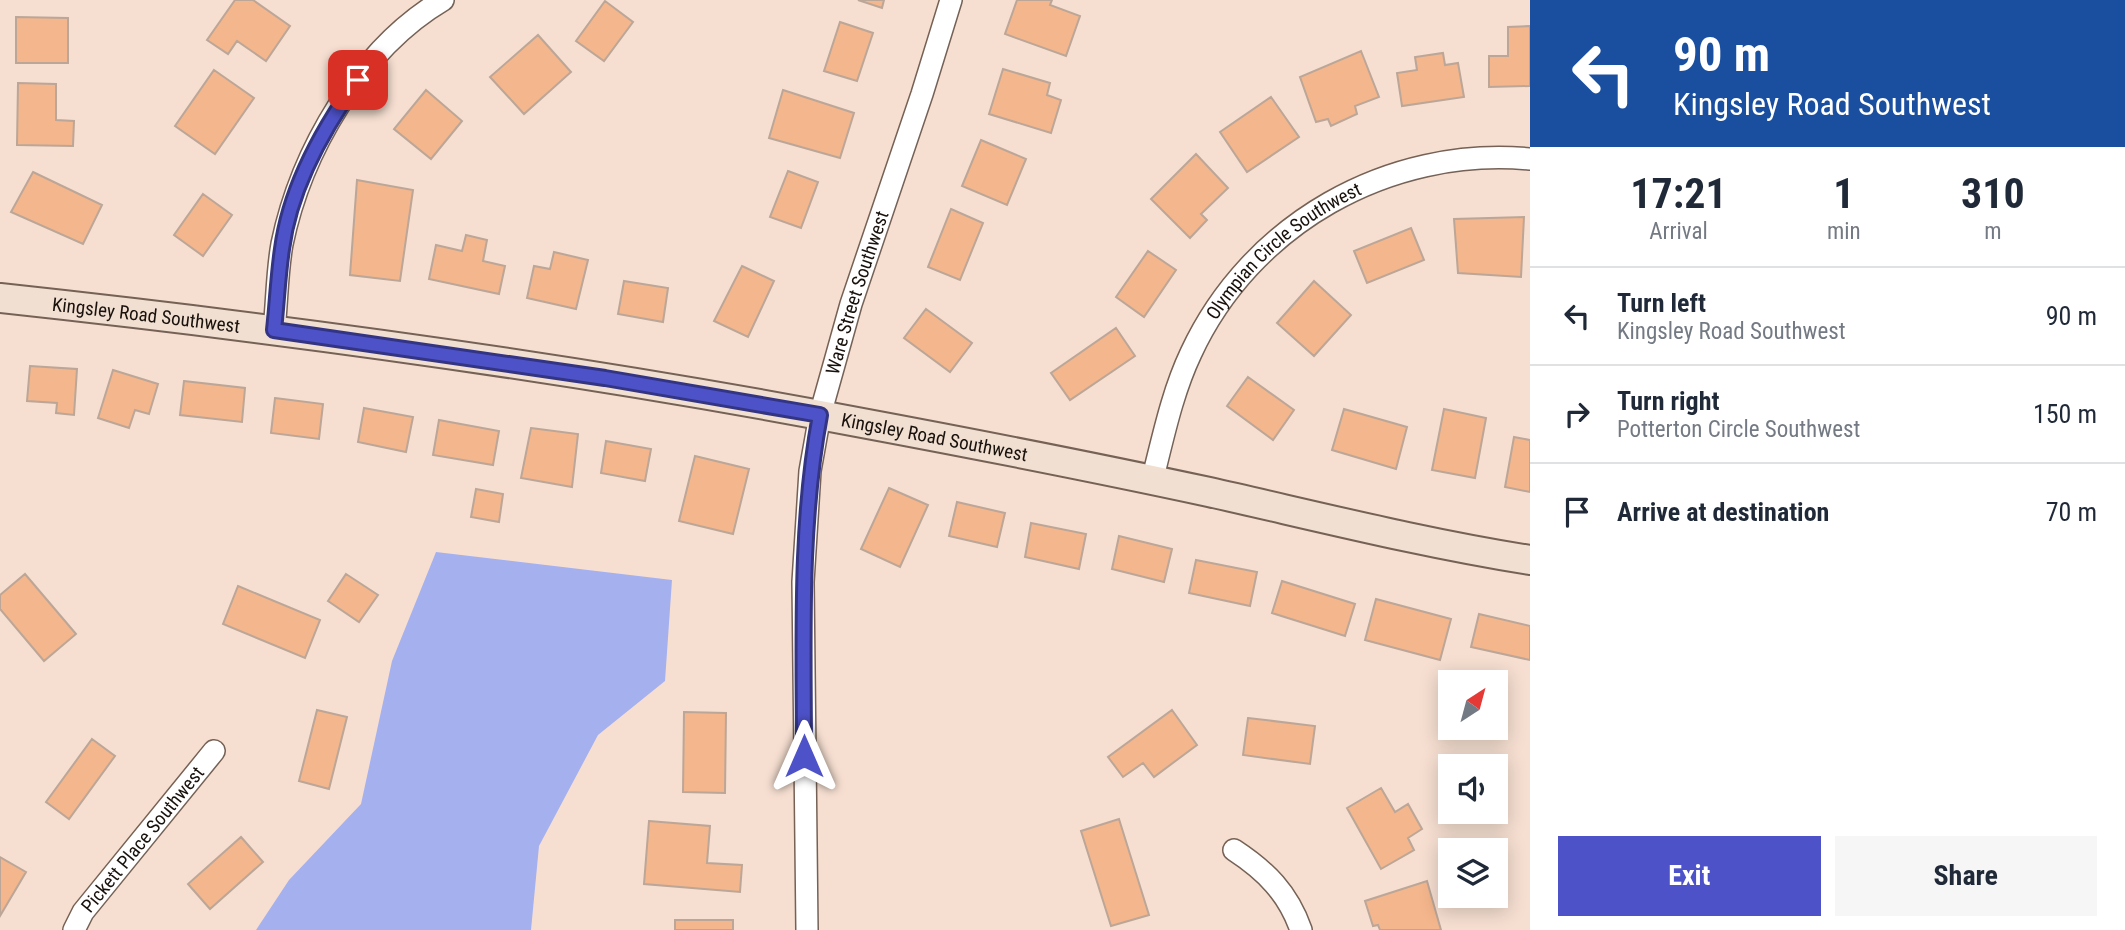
<!DOCTYPE html>
<style>
body{margin:0;font-family:"Roboto Condensed",sans-serif;background:#f6f6f7;color:#1f2937;height:100vh;display:flex;flex-direction:column;font-size:26px;white-space:nowrap}
*{box-sizing:border-box;margin:0}
p{font-size:23px;color:#747a83}
.icon{flex:none;width:38px;height:38px;fill:none;stroke:currentColor;stroke-width:2;stroke-linecap:round;stroke-linejoin:round}
.map{position:relative;flex:1;overflow:hidden}
.panel{display:flex;flex-direction:column;background:#fff;width:595px}
.panel>*{flex:none}
.guide{background:#1a4fa0;color:#fff;overflow:hidden}
.needle{width:46px;rotate:36deg}
.fabs{position:absolute;left:1438px;top:670px;display:grid;gap:14px}
.fabs a{display:grid;place-items:center;width:70px;height:70px;border-radius:0px;background:#fff;box-shadow:0 4px 18px #0003;font-size:35px}
.pin{position:absolute;display:grid;place-items:center;width:60px;height:60px;color:#fff;margin:-30px;border-radius:14px;box-shadow:0 4px 10px #0006}
.me{position:absolute;width:77px;margin:-38px;rotate:0deg;stroke-linejoin:round;filter:drop-shadow(0 0 5px #0008)}
.turn{display:flex;align-items:center;gap:24px;height:147px;padding:0 28px;font-size:32px}
.turn .icon{width:91px;height:91px;stroke-width:2.5}
.turn b{display:block;font-size:49px;line-height:60px}
.eta{display:flex;justify-content:space-evenly;align-items:center;height:119px;text-align:center}
.eta b{font-size:42px;font-weight:700;line-height:49px}
.primary-button{display:flex;gap:14px;margin-top:auto;padding:14px 28px}
.primary-button a{flex:1;height:80px;border-radius:0px;background:#4e52c9;color:#fff;font-size:28px;font-weight:700;line-height:80px;text-align:center}
.primary-button a+a{background:#f6f6f7;color:#1f2937}
ul{padding:0;list-style:none}
li{display:flex;align-items:center;gap:21px;height:98px;padding:0 28px;border-top:2px solid #e0e1e3}
li div{flex:1}
li b{display:block;font-size:26px}
li em{font-style:normal}
main{display:flex;flex:1;min-height:0}
.map>svg:first-child{display:block}
</style>
<main>
<div class="map">
<svg width="1530" height="930" viewBox="0 0 1530 930">
<rect width="100%" height="100%" fill="#f6dfd1"/>
<path fill="#a5b0ef" d="M436,552L672,580L665,681L598,735L539,846L531,930H256L289,880L361,804L392,661Z"/>
<path fill="#f4b68c" stroke="#bba698" stroke-width="2" d="M235,0H253L290,26L266,61L237,41L228,54L207,40Z
M858,0H884L882,8Z
M1017,0H1052L1050,5L1080,16L1066,56L1005,34Z
M605,1L633,22L604,61L576,41Z
M16,17L68,18V63H16Z
M840,22L873,33L857,81L824,71Z
M1530,26V86L1489,87V56H1508V27Z
M538,35L571,72L524,114L490,77Z
M1361,51L1379,97L1355,106L1357,114L1331,126L1328,119L1316,122L1300,77Z
M1443,53L1445,65L1458,63L1464,97L1402,106L1397,73L1417,70L1415,57Z
M1003,69L1050,83L1047,95L1061,100L1051,133L989,114Z
M214,70L254,98L215,154L175,126Z
M18,83L56,84V120L74,121L73,146L17,145Z
M426,90L462,121L431,159L394,129Z
M783,90L854,113L840,158L769,138Z
M1271,97L1299,137L1247,172L1220,132Z
M981,140L1026,159L1007,205L962,186Z
M1196,154L1228,188L1201,214L1207,220L1190,238L1151,199Z
M788,171L818,182L801,228L770,217Z
M33,172L102,205L83,244L11,212Z
M357,180L413,190L400,281L350,275Z
M203,194L232,215L203,256L174,235Z
M951,209L983,223L960,280L928,267Z
M1524,217L1521,277L1458,273L1454,219Z
M1411,228L1424,260L1367,283L1354,251Z
M466,235L487,240L483,261L505,266L499,294L429,279L436,245L462,251Z
M1148,251L1176,270L1144,317L1116,297Z
M554,252L588,260L576,309L527,298L534,266L550,269Z
M742,266L774,281L748,337L714,321Z
M624,281L668,288L663,322L618,314Z
M1314,281L1351,315L1314,356L1277,323Z
M926,309L972,343L950,372L904,338Z
M1116,328L1135,356L1070,400L1051,373Z
M30,366L77,369L74,415L56,413L57,403L27,401Z
M113,370L158,384L149,414L135,410L129,428L98,418Z
M1248,377L1294,410L1273,440L1227,406Z
M184,381L245,388L242,422L180,415Z
M275,398L323,404L319,439L271,433Z
M364,408L413,417L406,452L358,442Z
M1344,409L1407,427L1396,469L1332,450Z
M1444,409L1486,418L1475,478L1432,470Z
M439,420L499,431L493,465L433,455Z
M531,428L578,434L572,487L521,478Z
M1514,437L1530,440V492L1505,487Z
M606,441L651,449L645,481L601,473Z
M695,456L749,469L733,534L679,521Z
M889,488L928,505L900,567L861,549Z
M476,489L503,494L499,522L471,517Z
M957,502L1005,513L997,547L949,536Z
M1031,523L1086,534L1079,569L1025,557Z
M1119,536L1172,549L1164,582L1112,569Z
M1196,560L1257,572L1250,606L1189,593Z
M25,574L76,634L44,661L0,609V595Z
M346,574L378,595L359,622L328,601Z
M1282,581L1355,604L1345,636L1272,613Z
M238,586L320,620L305,658L223,624Z
M1376,599L1451,619L1440,660L1365,640Z
M1479,614L1530,626V660L1471,647Z
M317,710L347,717L329,789L299,781Z
M1172,710L1197,745L1154,777L1143,763L1123,777L1108,757Z
M684,712L726,713L725,793L683,792Z
M1248,718L1315,726L1310,764L1243,755Z
M92,739L115,756L69,819L46,802Z
M1381,788L1395,812L1408,804L1422,829L1408,838L1414,850L1381,869L1347,808Z
M1119,819L1149,915L1111,926L1081,831Z
M649,821L710,826L707,863L742,865L740,892L644,884Z
M241,837L263,862L210,909L188,884Z
M0,857L26,872L0,916Z
M1427,881L1441,930H1380L1378,925L1373,926L1365,901Z
M675,920H733V930H675Z"/>
<g fill="none" stroke-linecap="round" stroke-linejoin="round">
<defs>
<g id="street">
<path d="M274,330C277,302 277,272 282,244C301,152 360,49 443,0"/>
<path id="s1" d="M1152,481C1163,438 1172,393 1191,353C1251,224 1388,146 1530,159"/>
<path d="M1234,850C1266,871 1288,893 1301,930"/>
<path id="s2" d="M74,930L83,912L214,751"/>
<path id="s3" d="M807,930L803,582L810,471L820,415L851,304L922,94L951,0"/>
</g>
<g id="secondary">
<path id="s4" d="M0,298C287,329 574,368 857,422C975,444 1093,467 1209,492C1316,516 1422,543 1530,560"/>
</g>
</defs>
<use href="#street" stroke="#756155" stroke-width="24"/>
<use href="#secondary" stroke="#756155" stroke-width="32"/>
<use href="#street" stroke="#fff" stroke-width="21"/>
<use href="#secondary" stroke="#f1dfd2" stroke-width="28"/>
</g>
<g fill="none" stroke-linecap="round" stroke-linejoin="round">
<defs>
<path id="route" d="M358,80C322,130 290,187 282,249C278,276 277,303 274,330L605,378L820,415C799,528 804,642 804,756"/>
</defs>
<use href="#route" stroke="#333583" stroke-width="18"/>
<use href="#route" stroke="#4e52c9" stroke-width="12"/>
</g>
<g text-anchor="middle" stroke-width="5" stroke-linejoin="round" paint-order="stroke">
<g font-size="19" fill="#18110c" stroke="#fff">
<text dy="7" stroke="none"><textPath href="#s1" startOffset="275">Olympian Circle Southwest</textPath></text>
<text dy="7" stroke="none"><textPath href="#s3" startOffset="644">Ware Street Southwest</textPath></text>
<text dy="7" stroke="none"><textPath href="#s4" startOffset="147">Kingsley Road Southwest</textPath></text>
<text dy="7" stroke="none"><textPath href="#s4" startOffset="945">Kingsley Road Southwest</textPath></text>
<text dy="7" stroke="none"><textPath href="#s2" startOffset="114">Pickett Place Southwest</textPath></text>
</g>
</g>
</svg>
<div class="fabs">
<a><svg class="needle" viewBox="-14 -14 28 28"><path d="M0-13l5 13h-10z" fill="#e53935"/><path d="M0 13l5-13h-10z" fill="#747a83"/></svg></a>
<a><svg class="icon" aria-label="sound" viewBox="0 0 24 24"><path d="M4 9h4l5-4v14l-5-4H4zM17 9q2 3 0 6"/></svg></a>
<a><svg class="icon" aria-label="layers" viewBox="0 0 24 24"><path d="M12 4l9 5-9 5-9-5zM3 14l9 5 9-5"/></svg></a>
</div>
<div class="pin" style="left:358px;top:80px;background:#d93025"><svg class="icon" aria-label="arrive" viewBox="0 0 24 24"><path d="M6 21V4h12l-3 4 3 4H6"/></svg></div>
<svg class="me" style="left:804px;top:756px" viewBox="-20 -20 40 40"><path d="M0-17L14 15 0 8-14 15z" fill="#4e52c9" stroke="#fff" stroke-width="4"/></svg>
</div>
<section class="panel">
<div class="guide">
<div class="turn"><svg class="icon" aria-label="left" viewBox="0 0 24 24"><path d="M17 20v-9H6M10 6l-5 5 5 5"/></svg><div><b>90 m</b>Kingsley Road Southwest</div></div>
</div>
<div class="eta">
<div><b>17:21</b><p>Arrival</p></div>
<div><b>1</b><p>min</p></div>
<div><b>310</b><p>m</p></div>
</div>
<ul>
<li><svg class="icon" aria-label="left" viewBox="0 0 24 24"><path d="M17 20v-9H6M10 6l-5 5 5 5"/></svg><div><b>Turn left</b><p>Kingsley Road Southwest</p></div><em>90 m</em></li>
<li><svg class="icon" aria-label="right" viewBox="0 0 24 24"><path d="M7 20v-9h11M14 6l5 5-5 5"/></svg><div><b>Turn right</b><p>Potterton Circle Southwest</p></div><em>150 m</em></li>
<li><svg class="icon" aria-label="arrive" viewBox="0 0 24 24"><path d="M6 21V4h12l-3 4 3 4H6"/></svg><div><b>Arrive at destination</b></div><em>70 m</em></li>
</ul>
<div class="primary-button"><a>Exit</a><a>Share</a></div>
</section>
</main>
